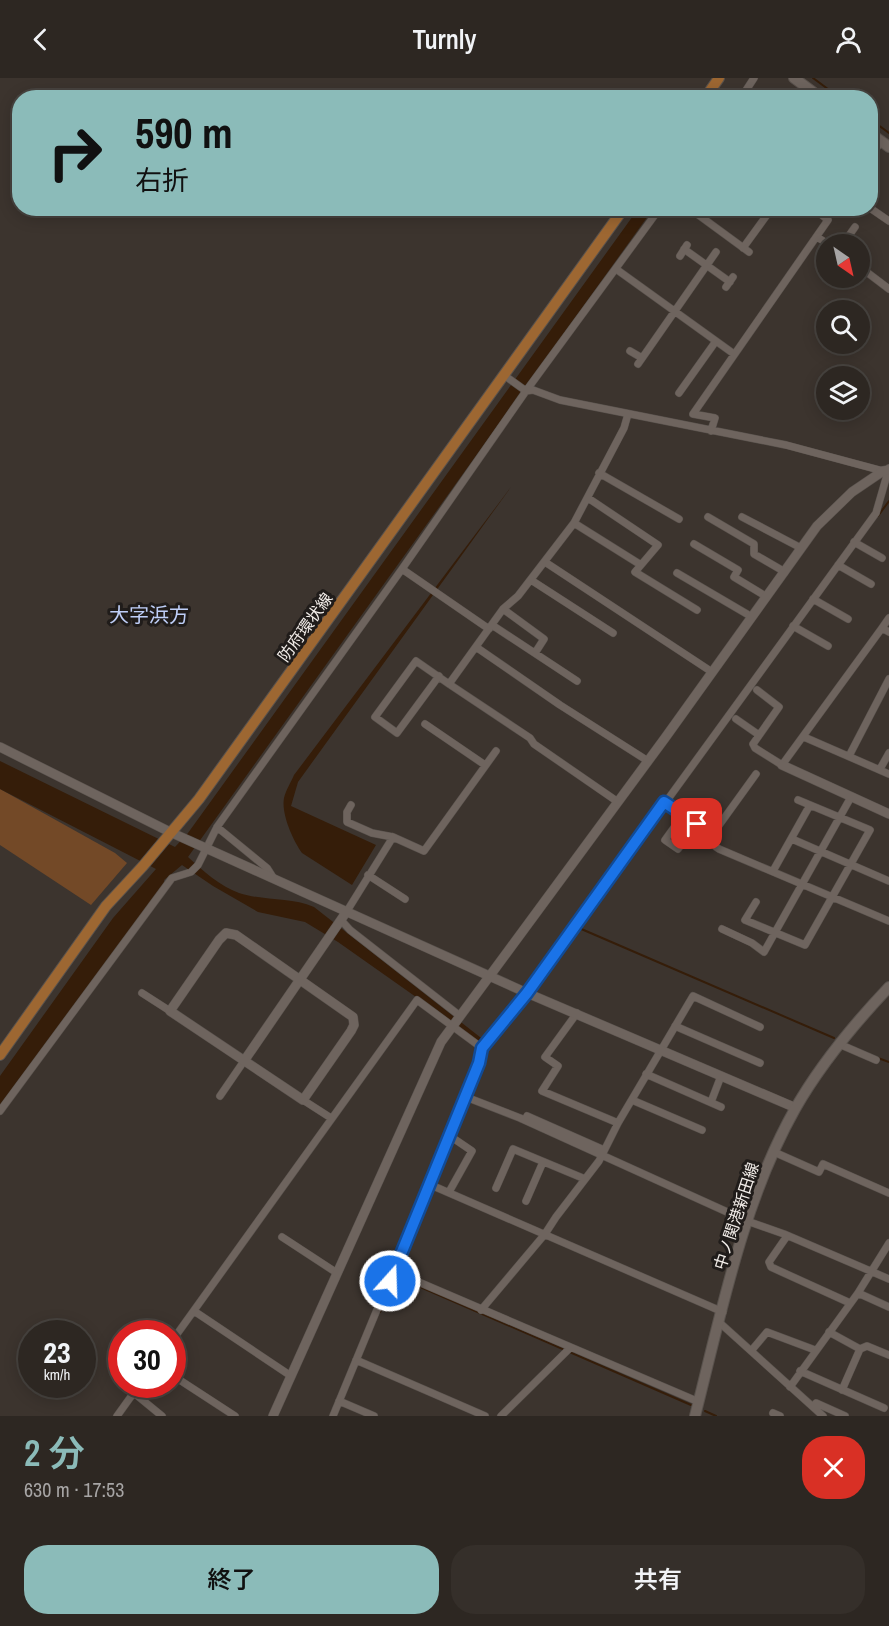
<!DOCTYPE html>
<html lang="ja">
<meta charset="utf-8">
<style>
body{margin:0;font-family:"Archivo Narrow","Noto Sans JP",sans-serif;background:#352f2a;color:#f1f3f6;height:100vh;display:flex;flex-direction:column;font-size:22px;white-space:nowrap}
*{box-sizing:border-box;margin:0}
p{font-size:20px;color:#a7a5a5}
.icon{flex:none;width:33px;height:33px;fill:none;stroke:currentColor;stroke-width:2;stroke-linecap:round;stroke-linejoin:round}
.map{position:relative;height:1338px;overflow:hidden}
.drawer{display:flex;flex-direction:column;background:#2d2722;flex:1}
.drawer>*{flex:none}
.banner{position:absolute;left:12px;top:12px;width:866px;height:126px;border-radius:24px;box-shadow:0 3px 15px #0003,0 0 0 2px #484440;background:#8bbbb9;color:#111;overflow:hidden}
.needle{width:39px;rotate:146deg}
.buttons{position:absolute;left:816px;top:156px;display:grid;gap:12px}
.buttons a{display:grid;place-items:center;width:54px;height:54px;border-radius:50%;background:#2d2722;box-shadow:0 3px 15px #0003,0 0 0 2px #484440;font-size:30px}
.speed{position:absolute;left:18px;top:1242px;display:flex;gap:12px;font-size:30px;font-weight:700;text-align:center}
.speed>*{display:grid;place-content:center;width:78px;height:78px;border-radius:50%;background:#2d2722;box-shadow:0 3px 15px #0003,0 0 0 2px #484440;line-height:1}
.speed small{font-size:15px;font-weight:400}
.speed .limit{border:9px solid #d22;background:#fff;color:#111}
.pin{position:absolute;display:grid;place-items:center;width:51px;height:51px;color:#fff;margin:-26px;border-radius:12px;box-shadow:0 3px 9px #0006}
.me{position:absolute;width:66px;margin:-33px;rotate:20deg;stroke-linejoin:round;filter:drop-shadow(0 0 4px #0008)}
.turn{display:flex;align-items:center;gap:21px;height:126px;padding:0 24px;font-size:27px}
.turn .icon{width:78px;height:78px;stroke-width:2.5}
.turn b{display:block;font-size:42px;line-height:51px}
.round{display:grid;place-items:center;flex:none;width:63px;height:63px;border-radius:24px;background:#352f2a}
.summary{display:flex;align-items:center;justify-content:space-between;height:102px;padding:0 24px}
h1{font-size:36px;font-weight:600;line-height:45px;color:#8bbbb9}
.cta{display:flex;gap:12px;margin-top:auto;padding:12px 24px}
.cta a{flex:1;height:69px;border-radius:24px;background:#8bbbb9;color:#111;font-size:24px;font-weight:600;line-height:69px;text-align:center}
.cta a+a{background:#352f2a;color:#f1f3f6}
header{display:flex;justify-content:space-between;align-items:center;height:78px;padding:0 24px;background:#2d2722;font-size:27px;font-weight:600}
.map>svg:first-child{display:block}
</style>
<header><svg class="icon" aria-label="back" viewBox="0 0 24 24"><path d="M15 5l-7 7 7 7"/></svg>Turnly<svg class="icon" aria-label="person" viewBox="0 0 24 24"><circle cx="12" cy="8" r="4"/><path d="M4 21q1-7 8-7t8 7"/></svg></header>
<div class="map">
<svg width="889" height="1338" viewBox="0 0 889 1338">
<rect width="100%" height="100%" fill="#3c342e"/>
<path fill="#734927" d="M0,711L115,775L127,785L91,827L0,767Z"/>
<path fill="#351d09" d="M638,131H653L188,779C203,793 220,808 239,815C263,823 290,819 314,829L485,963L481,968L416,919L338,864L305,844L258,834L213,808L182,787L164,802L165,807L0,1031V998L113,840L156,791L0,711V683L175,769L188,755Z
M511,409L298,704L291,728L376,767L352,807L302,775C293,762 281,736 284,720C286,712 291,704 294,697Z"/>
<g fill="none" stroke-linecap="round" stroke-linejoin="round">
<path stroke="#351d09" stroke-width="2" d="M813,0L840,20
M870,41L889,55
M878,438L889,423
M579,850L834,960
M561,875L626,785
M878,980L889,984
M482,984L485,976L523,925
M395,1198L691,1327
M380,1234L426,1126
M705,1333L716,1338"/>
<defs>
<path id="minor" d="M741,20L754,0
M870,80L881,63
M689,130L749,174
M870,130L889,143
M817,159L828,166
M843,166L855,149
M743,170L772,130
M684,171L730,204
M680,178L687,167
M860,189L889,211
M616,191L734,276
M726,209L733,199
M630,273L642,280
M638,286L716,174
M502,298L508,300L526,313L533,312L560,322L786,367L883,393
M679,315L716,263
M711,353L715,340L693,336L828,142L813,130
M599,395L679,441
M588,420L658,467L635,494L697,532
M708,439L754,466V476L785,494
M742,439L801,470
M574,445L641,487
M854,464L882,480
M694,466L738,492L734,499L767,519
M545,484L712,594
M838,487L871,506
M402,491L489,551
M677,495L752,539
M531,502L613,555
M813,521L848,541
M503,531L544,561L535,575
M492,547L577,603
M793,548L828,568
M882,550L889,540
M476,569L560,627L648,683
M439,598L397,655L375,639L416,583L449,606L530,660L534,666L618,724
M449,606L503,531L518,518L574,445L624,350L628,336
M757,612L779,629L753,666L755,670L782,687L882,550L889,554
M736,641L759,657
M425,646L485,687
M804,659L889,696
M849,678L889,601
M880,691L889,675
M664,725L712,757L716,769L719,771L889,843
M351,727L347,734V744L372,755L393,759L424,773L496,673
M683,737L665,762L678,771L697,746
M217,749L267,790L274,801
M712,757L756,696
M792,761L889,803
M773,793L810,727
M368,797L405,821
M756,824L745,842L805,867L870,752L798,722
M347,833L393,759
M341,842L350,852L460,938
M722,851L752,865L764,874L851,719
M142,915L170,933
M577,935L545,979L558,988L542,1013L618,1045
M675,948L760,985
M839,966L876,982
M646,996L721,1029
M220,1018L244,983
M466,1019L520,1040L747,1143L784,1156L889,1201
M303,1022L331,1040
M632,1022L702,1052
M711,1024L721,998
M0,1033L172,800L191,794L198,787L217,749L402,491L526,313L660,130
M527,1038L604,1072
M774,1074L819,1094L823,1086L889,1115
M431,1107L723,1234
M496,1110L513,1071L585,1101
M449,1114L472,1073L450,1058
M526,1123L543,1084
M787,1158L769,1184L771,1189L850,1225
M282,1159L337,1195
M393,1193L699,1324
M858,1215L889,1229
M481,1232L545,1156L556,1139L599,1083L618,1045L693,918L760,949
M194,1233L291,1298
M720,1245L823,1338
M829,1254L860,1271L867,1268L889,1277
M172,1263L417,922L482,970
M751,1273L767,1254L815,1272
M356,1282L485,1338
M800,1293L884,1330
M172,1297L235,1338
M790,1309L858,1215L889,1165
M842,1312L860,1271
M134,1315L162,1338
M339,1323L374,1338
M813,1329L816,1325L845,1338
M773,1335L780,1338
M117,1338L140,1306
M333,1338L393,1193L431,1107L479,985L482,970L527,915L876,435L889,390
M501,1338L570,1270"/>
<path id="tertiary" d="M0,669L170,754L527,915L796,1030
M782,687L889,736
M226,855L236,857L353,939L354,947L351,953L303,1022L170,933L219,862Z
M244,983L347,833
M273,1338L441,964L665,660L817,448L852,414L883,393L889,392"/>
<path id="secondary" d="M794,0L821,20
M870,55L889,69
M695,1338C721,1236 743,1123 795,1031C820,987 854,946 889,909"/>
<path id="primary" d="M705,20L719,0
M0,977L106,828L143,788L199,721L624,130"/>
</defs>
<use href="#minor" stroke="#59524d" stroke-width="8"/>
<use href="#tertiary" stroke="#59524d" stroke-width="10"/>
<use href="#secondary" stroke="#59524d" stroke-width="12"/>
<use href="#primary" stroke="#59524d" stroke-width="12"/>
<use href="#minor" stroke="#6e645e" stroke-width="7"/>
<use href="#tertiary" stroke="#6e645e" stroke-width="9"/>
<use href="#secondary" stroke="#6e645e" stroke-width="10"/>
<use href="#primary" stroke="#9d6732" stroke-width="10"/>
</g>
<g fill="none" stroke-linecap="round" stroke-linejoin="round">
<defs>
<path id="route" d="M390,1203L479,985L482,970L527,915L664,724L697,746"/>
</defs>
<use href="#route" stroke="#114b97" stroke-width="15"/>
<use href="#route" stroke="#1a73e8" stroke-width="10"/>
</g>
<g text-anchor="middle" stroke-width="6" stroke-linejoin="round" paint-order="stroke">
<g font-size="16" fill="#f3eeea" stroke="#201c1a">
<text transform="translate(305 549) rotate(-54)" y="6">防府環状線</text>
<text transform="translate(736 1138) rotate(-72)" y="6">中ノ関港新田線</text>
</g>
<g font-size="20" fill="#becef7" stroke="#201c1a">
<text x="149" y="544">大字浜方</text>
</g>
</g>
</svg>
<div class="buttons">
<a><svg class="needle" viewBox="-14 -14 28 28"><path d="M0-13l5 13h-10z" fill="#e53935"/><path d="M0 13l5-13h-10z" fill="#a7a5a5"/></svg></a>
<a><svg class="icon" aria-label="search" viewBox="0 0 24 24"><circle cx="10" cy="10" r="6"/><path d="M15 15l6 6"/></svg></a>
<a><svg class="icon" aria-label="layers" viewBox="0 0 24 24"><path d="M12 4l9 5-9 5-9-5zM3 14l9 5 9-5"/></svg></a>
</div>
<div class="speed"><div>23<small>km/h</small></div><div class="limit">30</div></div>
<div class="pin" style="left:697px;top:746px;background:#d93025"><svg class="icon" aria-label="arrive" viewBox="0 0 24 24"><path d="M6 21V4h12l-3 4 3 4H6"/></svg></div>
<svg class="me" style="left:390px;top:1203px" viewBox="-20 -20 40 40"><circle r="17" fill="#1a73e8" stroke="#fff" stroke-width="3"/><path d="M0-11L8 9 0 5-8 9z" fill="#fff"/></svg>
<div class="banner">
<div class="turn"><svg class="icon" aria-label="right" viewBox="0 0 24 24"><path d="M7 20v-9h11M14 6l5 5-5 5"/></svg><div><b>590 m</b>右折</div></div>
</div>
</div>
<section class="drawer">
<div class="summary"><div><h1>2 分</h1><p>630 m · 17:53</p></div><a class="round" style="background:#d93025;color:#fff"><svg class="icon" aria-label="close" viewBox="0 0 24 24"><path d="M6 6l12 12M18 6L6 18"/></svg></a></div>
<div class="cta"><a>終了</a><a>共有</a></div>
</section>
